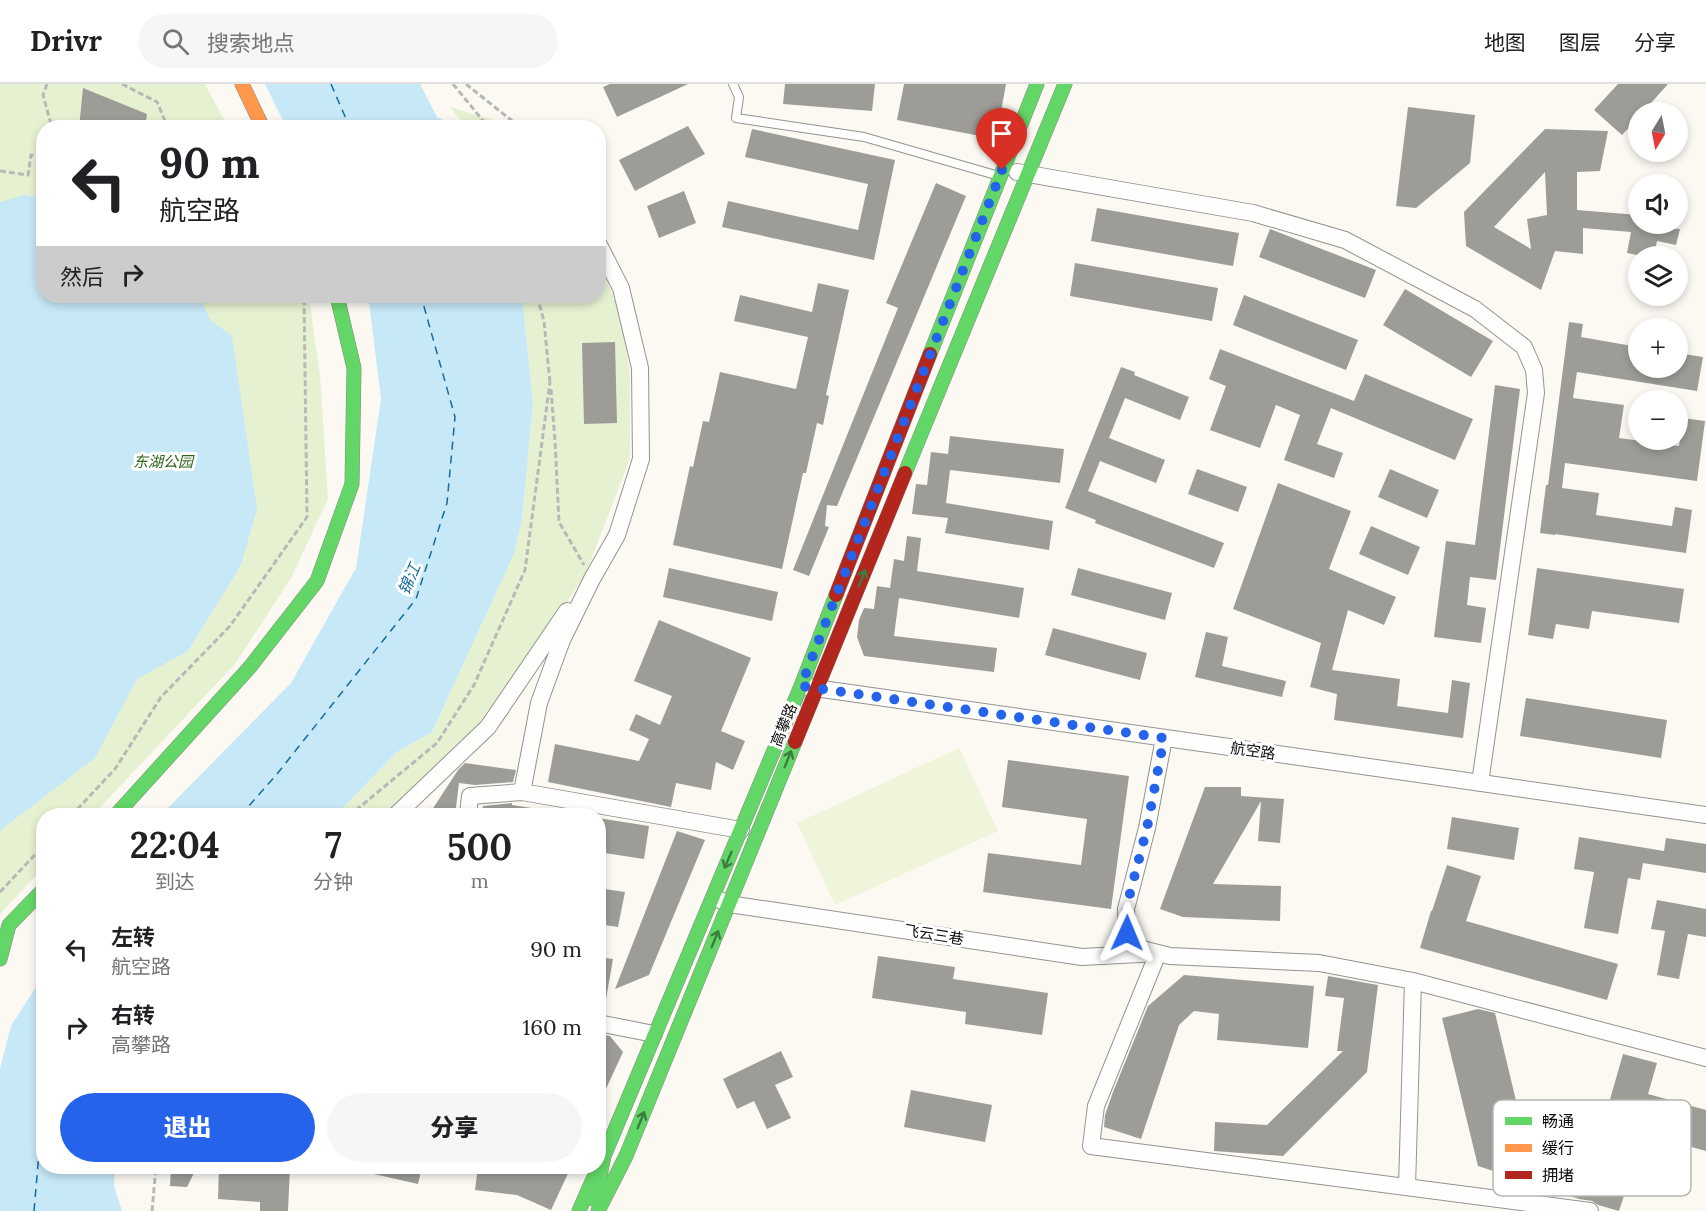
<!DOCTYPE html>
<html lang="zh">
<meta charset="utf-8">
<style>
body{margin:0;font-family:Lora,"Noto Sans SC",serif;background:#f6f6f6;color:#202124;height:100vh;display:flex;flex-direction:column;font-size:22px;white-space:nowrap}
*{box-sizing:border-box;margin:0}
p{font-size:20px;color:#757577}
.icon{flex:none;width:33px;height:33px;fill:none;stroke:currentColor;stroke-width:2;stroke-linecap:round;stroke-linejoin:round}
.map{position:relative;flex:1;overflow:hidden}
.side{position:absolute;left:36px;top:724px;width:570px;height:366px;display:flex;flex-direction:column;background:#fff;border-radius:24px;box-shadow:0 3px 9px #0003}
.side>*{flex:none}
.hud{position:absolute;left:36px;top:36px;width:570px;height:183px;border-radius:24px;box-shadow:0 3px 9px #0003;background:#fff;color:#202124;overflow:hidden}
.needle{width:39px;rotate:190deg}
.buttons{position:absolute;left:1628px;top:18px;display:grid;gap:12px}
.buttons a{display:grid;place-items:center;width:60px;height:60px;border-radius:50%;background:#fff;box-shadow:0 3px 9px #0003;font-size:30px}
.pin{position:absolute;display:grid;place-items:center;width:51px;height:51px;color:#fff;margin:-62px -26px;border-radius:50% 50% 50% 0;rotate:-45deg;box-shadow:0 0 6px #0007}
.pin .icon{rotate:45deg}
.me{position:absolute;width:66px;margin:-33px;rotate:1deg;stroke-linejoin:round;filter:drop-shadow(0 0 4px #0008)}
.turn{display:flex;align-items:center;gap:21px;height:126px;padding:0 24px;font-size:27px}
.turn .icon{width:78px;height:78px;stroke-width:2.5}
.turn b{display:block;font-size:42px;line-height:51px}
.then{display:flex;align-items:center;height:57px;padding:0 24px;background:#0003;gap:12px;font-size:22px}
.eta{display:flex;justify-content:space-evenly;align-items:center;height:102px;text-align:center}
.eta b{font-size:36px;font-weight:800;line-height:42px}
.button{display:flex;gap:12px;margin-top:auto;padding:12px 24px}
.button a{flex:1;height:69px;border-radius:36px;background:#2563eb;color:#fff;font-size:24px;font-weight:800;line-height:69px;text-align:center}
.button a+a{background:#f6f6f6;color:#202124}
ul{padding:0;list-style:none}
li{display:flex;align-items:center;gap:18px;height:78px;padding:0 24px}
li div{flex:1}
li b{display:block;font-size:22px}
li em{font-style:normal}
header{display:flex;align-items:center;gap:36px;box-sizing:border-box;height:84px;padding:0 30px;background:#fff;border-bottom:2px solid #e0e0e0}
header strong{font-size:28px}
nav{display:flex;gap:33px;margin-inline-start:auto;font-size:21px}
.search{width:420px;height:54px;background:#f6f6f6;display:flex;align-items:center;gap:15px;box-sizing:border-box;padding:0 21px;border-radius:33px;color:#757577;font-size:22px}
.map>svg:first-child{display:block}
</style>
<header>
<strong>Drivr</strong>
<div class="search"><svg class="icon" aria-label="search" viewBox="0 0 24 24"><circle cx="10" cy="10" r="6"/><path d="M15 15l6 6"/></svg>搜索地点</div>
<nav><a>地图</a><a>图层</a><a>分享</a></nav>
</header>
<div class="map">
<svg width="1706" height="1127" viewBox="0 0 1706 1127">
<rect width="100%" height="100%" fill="#fbf9f2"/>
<path fill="#e6f1d2" d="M0,0H205L228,43L44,44V212H309L320,292L328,415L291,494L235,580L92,732H44L43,784L0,830Z
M450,23L503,39L508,43H466Z
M599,173L621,234L630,290V375L585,491L479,648L403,732H335L397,668L432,648L514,470L522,435L533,320L522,212H598Z"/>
<path fill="#eff5db" d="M959,664L998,747L835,821L797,739Z"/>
<path fill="#c7e8f6" d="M265,0H420L437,33L457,43H286Z
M25,111L43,115L44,212H200L210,236L232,252L257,425L241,481L188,567L137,595L95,674L3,744L0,748V118Z
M366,212H522L533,320L522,435L514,470L432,648L397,668L335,732H160L291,599L356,484L381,315L369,218Z
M43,892L44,1083H115L114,1102L122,1127H0V985L11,942Z"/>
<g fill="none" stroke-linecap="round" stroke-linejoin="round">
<path stroke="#146ba1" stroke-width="1.5" stroke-dasharray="8 6" stroke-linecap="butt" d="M331,0L350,44
M240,732L277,690L416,515L447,419L455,333L421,212
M34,1127L44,1011"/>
</g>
<path fill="#9e9c97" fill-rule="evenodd" d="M610,0H688L617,33L603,3Z
M785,0H875L872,27L783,20Z
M904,0H1006L996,55L897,36Z
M1618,0H1668L1643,28H1638V34L1622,51L1594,26Z
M83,4L147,30L145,44H79Z
M1408,23L1475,31L1470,79L1416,124L1396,122Z
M688,42L705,70L635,107L619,76Z
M752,45L895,76L874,176L722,143L728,117L858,146L868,100L745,73Z
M1545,45L1608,47L1600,87L1577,88V126L1638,131V140H1661V144L1680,145L1676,161L1657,157L1654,172H1642L1627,169L1631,148L1583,144V170L1555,167L1541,206L1466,162L1464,128ZM1545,88L1547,131L1527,135L1531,165L1494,143Z
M936,99L966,112L837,422L827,421L825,442L829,443L809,492L793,486L898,224L886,219Z
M684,107L696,139L659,154L647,122Z
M1097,124L1239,149L1233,182L1091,157Z
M1270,145L1376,186L1365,214L1259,173Z
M1075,179L1218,204L1212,237L1070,212Z
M818,199L849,206L826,311L829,312L823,341L817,339L806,389H803L782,485L673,461L690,382L693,383L703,337L709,338L720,288L796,305L808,253L734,237L740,211L812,228Z
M1405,205L1493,257L1471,293L1383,241Z
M1244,211L1358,256L1346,286L1233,241Z
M1569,238L1583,240L1581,253L1638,263V284H1677V269L1703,273L1697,307L1577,288L1573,314L1624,321L1619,354L1679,362L1683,334L1705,337L1697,397L1565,379L1562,404L1599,409L1596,431L1672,442L1675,423L1692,426L1686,469L1555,450V451L1540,449L1546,401H1548Z
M615,258L617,339L584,340L582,259Z
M1220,265L1354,317L1365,290L1473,335L1455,376L1331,324L1317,360L1343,369L1334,394L1284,376L1300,331L1276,321L1260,364L1210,346L1226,302L1209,295Z
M1121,283L1135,288L1134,291L1189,313L1180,336L1125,314L1109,354L1165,376L1156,399L1100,377L1088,407L1224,459L1214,484L1095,439L1096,436L1065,424Z
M1495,301L1520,305L1496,496L1470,493L1467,521L1486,524L1481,559L1434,553L1446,457L1475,461Z
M950,352L1064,365L1060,399L950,386L946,419L1053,437L1049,466L945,449L948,434L912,430L916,400L927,401L931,368L948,370Z
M1197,385L1247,403L1238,428L1188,410Z
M1390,385L1439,406L1427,434L1378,413Z
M1278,399L1351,427L1329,485L1396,513L1384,541L1348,526L1332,586L1400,595L1397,622L1448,629L1452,596L1470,599L1463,654L1334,636L1337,610L1310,603L1321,559L1233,525Z
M1371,442L1420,463L1408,491L1359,470Z
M907,452L921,454L917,487L1024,504L1019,534L899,514L894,552L997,564L994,588L864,572L857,553L859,536L864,524L874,525L877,502L890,504L894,475L904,477Z
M669,484L778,508L772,537L663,513Z
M1078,484L1172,509L1165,536L1071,511Z
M1537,484L1684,505L1679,539L1592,527L1589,545L1556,540L1553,555L1528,551Z
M659,536L751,574L721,647L745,657L733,686L716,678L711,706L676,699L671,723L548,698L555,660L639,677L649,655L629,646L636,630L660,641L672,612L634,597Z
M1053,544L1147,569L1140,596L1045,571Z
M1206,548L1228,553L1222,582L1286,597L1282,613L1195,593Z
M1526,614L1667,636L1661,674L1520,652Z
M1008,676L1129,692L1111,825L983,808L988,769L1081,781L1087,735L1002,723Z
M465,679L516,686L513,698L475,701L459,699L455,732H428L458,686Z
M1205,703H1241V712L1284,715L1280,759L1258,757L1261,717L1213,800L1281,802L1280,837L1183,833L1160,825Z
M512,719V721L538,725V732H481L483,722Z
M1452,733L1519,744L1514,776L1447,765Z
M598,734L649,742L644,775L598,768Z
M677,747L705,756L649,891L615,905Z
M1579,753L1664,767L1666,754L1706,760V789L1643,779L1640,796L1628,794L1618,850L1584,844L1594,788L1574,785Z
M1447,781L1481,792L1466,837L1618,880L1607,916L1420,864L1431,827H1432Z
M598,804L625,808L618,843L598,840Z
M1657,816L1706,825V853L1688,850L1679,895L1657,891L1665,847L1651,845Z
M878,872L955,883L953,895L1048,909L1042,951L965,940L966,928L872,914Z
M598,873L613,875L605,921L598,920Z
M1184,891L1314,902L1308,964L1217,956L1219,930L1194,927L1179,941L1141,1055L1104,1043L1105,1031L1113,1008L1148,922Z
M1328,892L1378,901L1367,988L1283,1072L1214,1067L1215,1038L1267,1041L1343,967H1337L1344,914L1325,912Z
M1478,925L1495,929L1519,1029L1599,1054L1623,970L1657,979L1648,1010L1706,1026V1067L1644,1050L1619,1127L1598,1121L1592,1117L1579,1115L1478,1082L1442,934Z
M598,950L610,952L623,968L598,1022Z
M781,967L793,993L775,1001L791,1034L767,1045L754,1017L737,1025L723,995Z
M911,1006L992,1021L985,1058L904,1043Z
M171,1083H197L187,1103L170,1102Z
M219,1083H290L288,1127H260V1118L218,1115Z
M365,1083H422L418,1100L365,1088Z
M478,1083H571L551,1126L517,1111L475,1106Z"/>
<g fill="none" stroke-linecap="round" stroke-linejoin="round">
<defs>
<path id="lane" d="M733,0L739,13L736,34L864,53L999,92"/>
<path id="street" d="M1017,88L1253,129L1345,156L1475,225L1524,263L1534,286L1536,309L1480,699
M808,603L1706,731
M1164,654L1147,744L1126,825L1127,849L1142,865L1170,872L1319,879L1413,897L1706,974
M522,708L539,619L562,556L592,495L617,451L641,375L640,284L621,204L598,159
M395,732L488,643L567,527
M468,732L470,712L522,708L741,746
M720,816L729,820L1082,873L1158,869L1096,1022L1091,1062L1590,1127
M598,939L654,950
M1407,1103L1413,897"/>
<path id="fast" d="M930,270L1037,0
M905,389L1065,0
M115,732L250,583L317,497L352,400L354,284L337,212
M0,875L9,841L44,805
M595,1116L604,1072L801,602L836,511
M579,1127L593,1095
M598,1127L626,1072L795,658"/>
<path id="slow" d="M242,0L263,44"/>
<path id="jam" d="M836,511L930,270
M795,658L905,389"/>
</defs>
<use href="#lane" stroke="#949390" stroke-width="10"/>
<use href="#street" stroke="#949390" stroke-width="18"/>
<use href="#fast" stroke="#8b8a87" stroke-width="15"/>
<use href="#slow" stroke="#8b8a87" stroke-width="15"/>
<use href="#jam" stroke="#8b8a87" stroke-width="15"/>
<path stroke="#b8b8b6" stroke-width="3" stroke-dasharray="6 3" stroke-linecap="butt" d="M47,0L43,11L52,44
M122,0L157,18L168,44
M453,0L489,44
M466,0L521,44
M0,87L28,91L31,71L44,73
M537,212L544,237L550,299
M551,305L555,357L559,438L584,481
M71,732L115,685L161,613L230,542L307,433L304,212
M349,732L437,659L474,601L525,486L550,298
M0,808L44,761
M152,1127L156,1083"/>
<use href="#lane" stroke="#fefefd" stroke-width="8"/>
<use href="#street" stroke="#fefefd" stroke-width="16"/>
<use href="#fast" stroke="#63d668" stroke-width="14"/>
<use href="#slow" stroke="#ff974d" stroke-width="14"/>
<use href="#jam" stroke="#b3261e" stroke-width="14"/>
</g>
<defs><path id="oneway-shaft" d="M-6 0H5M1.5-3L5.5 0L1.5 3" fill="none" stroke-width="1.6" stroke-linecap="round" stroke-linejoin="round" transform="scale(1.5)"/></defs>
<g stroke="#3c7c3f">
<use href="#oneway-shaft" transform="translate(862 494) rotate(-68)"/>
<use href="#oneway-shaft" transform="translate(788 675) rotate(-68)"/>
<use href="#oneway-shaft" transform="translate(728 776) rotate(113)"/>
<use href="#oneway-shaft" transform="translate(715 855) rotate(-68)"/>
<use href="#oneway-shaft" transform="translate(641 1036) rotate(-68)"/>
</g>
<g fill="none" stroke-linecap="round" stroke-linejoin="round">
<path stroke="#2563eb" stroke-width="10" stroke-dasharray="0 18" d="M1002,86L801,602L1164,654L1147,744L1126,825L1127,849"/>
</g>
<g text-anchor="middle" stroke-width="6" stroke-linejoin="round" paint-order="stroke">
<g font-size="15" font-style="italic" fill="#30661c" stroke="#fff">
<text x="163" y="383">东湖公园</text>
</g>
<g font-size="15" fill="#0d0d0d" stroke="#fff">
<text transform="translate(784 641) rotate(-68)" y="5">高攀路</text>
<text transform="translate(1253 667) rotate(8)" y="5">航空路</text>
<text transform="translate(934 851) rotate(9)" y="5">飞云三巷</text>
</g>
<g font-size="16" font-style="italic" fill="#146ba1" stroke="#fff">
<text transform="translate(409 495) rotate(-67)" y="6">锦江</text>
</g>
</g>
<rect x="1493" y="1016" width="198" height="96" rx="9" fill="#fff" stroke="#b6b6b6" stroke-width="1.5"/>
<rect x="1505" y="1033" width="27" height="8" fill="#63d668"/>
<rect x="1505" y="1060" width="27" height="8" fill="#ff974d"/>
<rect x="1505" y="1087" width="27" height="8" fill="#b3261e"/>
<g font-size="16" fill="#0d0d0d">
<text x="1542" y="1043">畅通</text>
<text x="1542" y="1070">缓行</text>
<text x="1542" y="1097">拥堵</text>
</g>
</svg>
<div class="buttons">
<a><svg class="needle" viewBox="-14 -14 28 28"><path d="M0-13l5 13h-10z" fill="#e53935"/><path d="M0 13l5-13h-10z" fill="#757577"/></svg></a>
<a><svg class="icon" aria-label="sound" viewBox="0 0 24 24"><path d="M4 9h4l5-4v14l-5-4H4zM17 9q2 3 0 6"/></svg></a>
<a><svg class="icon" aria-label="layers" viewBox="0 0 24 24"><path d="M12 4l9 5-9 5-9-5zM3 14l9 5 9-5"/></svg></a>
<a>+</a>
<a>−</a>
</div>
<div class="pin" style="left:1002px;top:86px;background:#d93025"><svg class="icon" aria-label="arrive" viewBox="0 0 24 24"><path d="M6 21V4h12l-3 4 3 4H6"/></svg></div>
<svg class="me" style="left:1127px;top:849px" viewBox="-20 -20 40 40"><path d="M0-17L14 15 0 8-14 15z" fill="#2563eb" stroke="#fff" stroke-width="4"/></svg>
<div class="hud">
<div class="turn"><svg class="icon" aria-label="left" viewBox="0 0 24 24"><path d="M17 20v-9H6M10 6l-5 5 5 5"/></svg><div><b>90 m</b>航空路</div></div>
<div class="then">然后<svg class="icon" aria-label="right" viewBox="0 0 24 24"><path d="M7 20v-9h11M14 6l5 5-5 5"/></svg></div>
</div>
<section class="side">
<div class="eta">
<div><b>22:04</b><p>到达</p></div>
<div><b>7</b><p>分钟</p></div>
<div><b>500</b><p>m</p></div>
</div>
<ul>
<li><svg class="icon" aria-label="left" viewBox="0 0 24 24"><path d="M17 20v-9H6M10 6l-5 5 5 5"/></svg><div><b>左转</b><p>航空路</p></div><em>90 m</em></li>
<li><svg class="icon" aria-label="right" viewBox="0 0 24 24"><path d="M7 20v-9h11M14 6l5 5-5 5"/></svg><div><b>右转</b><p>高攀路</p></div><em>160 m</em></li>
</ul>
<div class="button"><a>退出</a><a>分享</a></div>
</section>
</div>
